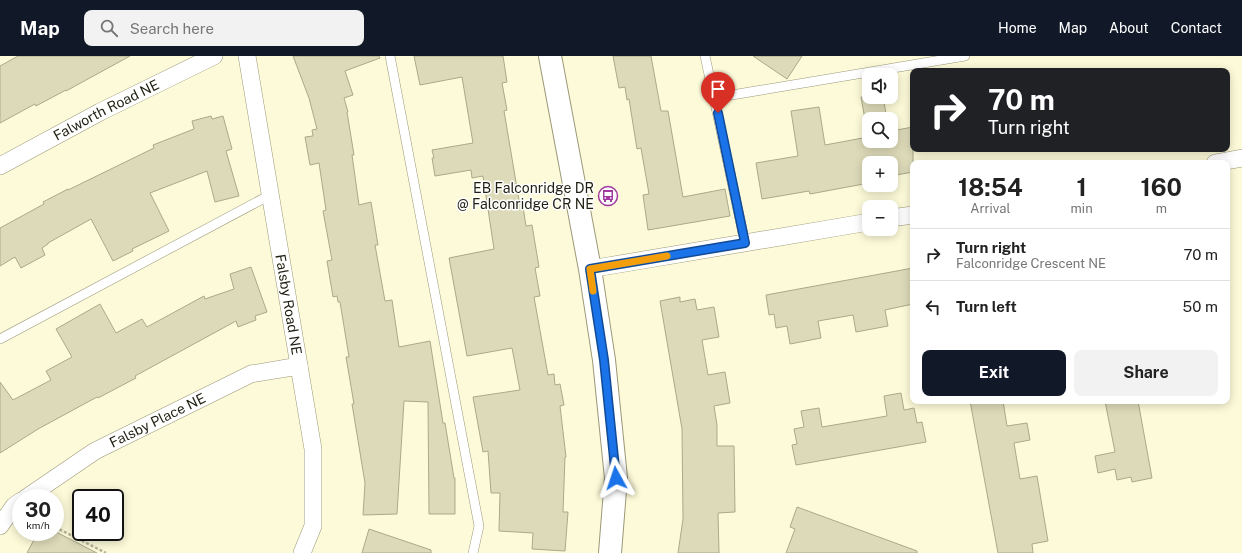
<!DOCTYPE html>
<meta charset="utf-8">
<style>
body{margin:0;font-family:"Public Sans",sans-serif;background:#f2f2f2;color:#222;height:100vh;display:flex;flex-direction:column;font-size:15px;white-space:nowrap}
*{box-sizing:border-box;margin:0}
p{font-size:13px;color:#767676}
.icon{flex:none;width:22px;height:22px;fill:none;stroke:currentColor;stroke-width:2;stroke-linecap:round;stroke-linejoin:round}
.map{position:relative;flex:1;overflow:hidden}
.details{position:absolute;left:910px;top:104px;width:320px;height:244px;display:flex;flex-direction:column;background:#fff;border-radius:8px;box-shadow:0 2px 10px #0003}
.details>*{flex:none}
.hud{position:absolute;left:910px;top:12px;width:320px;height:84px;border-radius:8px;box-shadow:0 2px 10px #0003;background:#202124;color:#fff;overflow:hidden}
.tools{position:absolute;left:862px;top:12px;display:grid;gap:8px}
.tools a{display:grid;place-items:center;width:36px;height:36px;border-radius:8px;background:#fff;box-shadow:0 2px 10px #0003;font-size:20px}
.speed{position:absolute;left:12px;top:433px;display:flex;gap:8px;font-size:20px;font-weight:700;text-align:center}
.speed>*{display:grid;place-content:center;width:52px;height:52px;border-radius:50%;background:#fff;box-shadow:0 2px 10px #0003;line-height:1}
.speed small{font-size:10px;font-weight:400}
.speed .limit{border:2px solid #111;border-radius:6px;background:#fff;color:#111}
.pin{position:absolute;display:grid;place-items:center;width:34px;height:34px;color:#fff;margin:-41px -17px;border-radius:50% 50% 50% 0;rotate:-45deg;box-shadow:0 0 4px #0007}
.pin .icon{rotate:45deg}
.me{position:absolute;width:44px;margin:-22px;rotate:355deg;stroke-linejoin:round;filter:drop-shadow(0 0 3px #0008)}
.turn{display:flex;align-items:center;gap:14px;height:84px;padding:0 12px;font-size:18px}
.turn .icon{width:52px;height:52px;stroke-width:2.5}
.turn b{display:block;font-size:28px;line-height:34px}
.eta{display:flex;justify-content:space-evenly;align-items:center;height:68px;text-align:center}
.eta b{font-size:24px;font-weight:700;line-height:28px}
.primary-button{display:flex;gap:8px;margin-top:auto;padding:8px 12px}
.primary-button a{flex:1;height:46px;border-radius:8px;background:#111827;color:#fff;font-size:16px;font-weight:700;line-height:46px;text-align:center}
.primary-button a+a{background:#f2f2f2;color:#222}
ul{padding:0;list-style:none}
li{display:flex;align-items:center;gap:12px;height:52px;padding:0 12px;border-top:1px solid #e0e0e0}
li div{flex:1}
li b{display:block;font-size:15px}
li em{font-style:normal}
header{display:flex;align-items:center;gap:24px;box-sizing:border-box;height:56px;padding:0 20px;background:#111827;color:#fff}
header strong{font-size:19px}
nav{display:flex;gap:22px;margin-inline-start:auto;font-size:14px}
.search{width:280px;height:36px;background:#f2f2f2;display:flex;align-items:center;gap:10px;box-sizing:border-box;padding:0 14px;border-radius:8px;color:#767676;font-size:15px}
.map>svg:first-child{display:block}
</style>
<header>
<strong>Map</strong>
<div class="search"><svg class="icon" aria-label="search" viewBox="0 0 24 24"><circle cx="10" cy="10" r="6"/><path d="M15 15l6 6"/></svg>Search here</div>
<nav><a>Home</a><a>Map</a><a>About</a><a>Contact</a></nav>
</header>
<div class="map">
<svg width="1242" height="497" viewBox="0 0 1242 497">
<rect width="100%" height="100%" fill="#fcfad8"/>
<path fill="#dddab9" stroke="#aba989" d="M18,0H130L66,35V34L36,50L35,48L0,67V10Z
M293,0H379L380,2L345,15L353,39L344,42L348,56H347L354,99H352L359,149L371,146L378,189H375L385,245L392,244L399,291L430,285L443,367H445L454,422H455V458H429L428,346L404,345L397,458L363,459L365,427L352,348H354L346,301H349L340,246H338L337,240L333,241L327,205L332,204L323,155L326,154L319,107L310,109L305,81L313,80L312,74L317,73L309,42Z
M414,0H503L507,26L502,27L507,54L504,55L519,144H522L526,170L532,169L539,211L535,212L540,240L534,241L548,319L554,318L555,329L560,328L564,349L560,350L566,401H565L563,456H568L565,495L532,493L533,477L499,475L500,437H491L488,395L483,396L473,341L520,334L512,292L467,300L449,202L494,193L483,120L472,122L471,114L435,120L432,102H434L432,94L473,87L462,21L420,29Z
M613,0H651L661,55H668L683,141L725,133L730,160L648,174L643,139L649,138L641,92L637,93L629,43L627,44L625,31L619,32Z
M753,0H802L787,23Z
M861,41H883L887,63H869V85H891V75L913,71V116L896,119L897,122L891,123V107H869V127L810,138L809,135L762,143L756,107L798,100L791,55L819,51L825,89L868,81Z
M211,60L212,63L223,60L232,93L226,95L239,140L215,146L207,115L150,137L169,175L132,193L133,195L113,205L91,163L48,187V188L42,192L45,199L21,212L15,201L0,210V172L44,148L43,146L68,133V134L154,92L153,89L194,73L192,65Z
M251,211L267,256L255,260L256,264L238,271L236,265L135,320L136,322L98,342L97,341L38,373L0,397V326L13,344L51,324L46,315L72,301L56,273L100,248L116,277L142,263L147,271L204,240L205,243L234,233L230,218Z
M913,212V248L885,254L888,270L856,276L853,259L818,265L821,282L790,288L787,270L776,272L774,258L769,259L766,239Z
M680,241V246L695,243L697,254L714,251L719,281L702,284L708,319L725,316L730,347L714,350L717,369V390H734L735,456L718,457L719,497H678L683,463L682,373L660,245Z
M901,337L904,354L914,352L917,367L922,366L926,386L796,409L792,389L797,388L794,373L804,371L801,355L819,352L822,371L887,360L884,340Z
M970,345H1003L1007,370L1027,367L1030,384L1014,387L1020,423L1037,420L1048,485L1032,488L1033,497H998Z
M1105,345H1138L1152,422L1132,426L1131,421L1117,424L1115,413L1098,417L1095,400L1115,396Z
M797,451L917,495V497H786L795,473L790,471Z
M369,473L431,494V497H362Z
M38,476H56L97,497H27Z"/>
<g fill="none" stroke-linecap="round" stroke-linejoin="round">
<defs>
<path id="lane" d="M390,0L479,470L473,497
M705,0L714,42L965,0
M714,42L745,187
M0,283L270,139"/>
<g id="street">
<path id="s1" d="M247,0L313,393V470L302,497"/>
<path d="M1215,107L1242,102"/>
<path id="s2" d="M0,110L100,56L214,0"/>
<path d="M891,162L913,159"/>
<path d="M590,213L869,166"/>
<path id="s3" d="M26,442L95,395L251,318L299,310"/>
<path d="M0,470L14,450L21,445"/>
</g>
<path id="secondary" d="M550,0L590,213L604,304L616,422L610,497"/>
</defs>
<use href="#lane" stroke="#9b9879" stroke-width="10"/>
<use href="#street" stroke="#9b9879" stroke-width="18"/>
<use href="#secondary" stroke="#9b9879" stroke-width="24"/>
<path stroke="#b7b59a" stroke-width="2.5" stroke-dasharray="3 2" stroke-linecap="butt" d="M55,471L106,497"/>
<use href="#lane" stroke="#fff" stroke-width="9"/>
<use href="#street" stroke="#fff" stroke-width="17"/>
<use href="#secondary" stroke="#fff" stroke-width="22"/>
</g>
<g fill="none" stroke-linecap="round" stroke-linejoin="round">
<defs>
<path id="route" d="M616,422L604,304L590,213L745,187L718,57"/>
</defs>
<use href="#route" stroke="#114b97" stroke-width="10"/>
<use href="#route" stroke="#1a73e8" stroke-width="7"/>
<path stroke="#f59e0b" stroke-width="7" d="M593,235L590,213L667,200"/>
</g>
<defs>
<symbol id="bus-ring" viewBox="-11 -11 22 22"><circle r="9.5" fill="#fff" stroke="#a13a9e" stroke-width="1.5"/><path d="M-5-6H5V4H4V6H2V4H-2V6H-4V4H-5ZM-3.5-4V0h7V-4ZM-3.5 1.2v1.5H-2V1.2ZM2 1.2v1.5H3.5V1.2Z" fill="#a13a9e"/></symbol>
</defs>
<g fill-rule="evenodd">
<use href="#bus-ring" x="597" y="129" width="22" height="22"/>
</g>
<g text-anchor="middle" stroke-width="3" stroke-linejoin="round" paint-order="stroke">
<g font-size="14" fill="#1f1e11" stroke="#fff">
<text dy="5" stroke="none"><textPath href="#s2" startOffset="120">Falworth Road NE</textPath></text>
<text dy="5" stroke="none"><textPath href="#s1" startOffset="252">Falsby Road NE</textPath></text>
<text dy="5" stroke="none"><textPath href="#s3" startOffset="153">Falsby Place NE</textPath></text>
</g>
<g font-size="14" fill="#1f1e11" stroke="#fff" text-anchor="end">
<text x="594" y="137">EB Falconridge DR<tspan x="594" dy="16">@ Falconridge CR NE</tspan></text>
</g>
</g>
</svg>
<div class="tools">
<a><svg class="icon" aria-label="sound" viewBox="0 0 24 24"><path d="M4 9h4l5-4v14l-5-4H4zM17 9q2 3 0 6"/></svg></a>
<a><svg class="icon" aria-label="search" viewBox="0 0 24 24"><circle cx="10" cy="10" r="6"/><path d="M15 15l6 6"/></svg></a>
<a>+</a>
<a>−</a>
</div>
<div class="speed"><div>30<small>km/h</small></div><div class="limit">40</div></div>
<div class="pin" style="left:718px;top:57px;background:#d93025"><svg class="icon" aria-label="arrive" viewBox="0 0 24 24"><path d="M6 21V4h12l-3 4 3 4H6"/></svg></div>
<svg class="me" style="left:616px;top:422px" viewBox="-20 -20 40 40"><path d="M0-17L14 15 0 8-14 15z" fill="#1a73e8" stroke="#fff" stroke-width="4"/></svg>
<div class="hud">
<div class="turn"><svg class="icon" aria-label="right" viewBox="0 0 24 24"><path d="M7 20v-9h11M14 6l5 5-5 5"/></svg><div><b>70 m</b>Turn right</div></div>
</div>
<section class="details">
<div class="eta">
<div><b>18:54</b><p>Arrival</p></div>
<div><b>1</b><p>min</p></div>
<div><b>160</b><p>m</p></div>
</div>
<ul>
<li><svg class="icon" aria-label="right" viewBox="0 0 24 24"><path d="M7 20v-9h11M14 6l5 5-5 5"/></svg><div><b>Turn right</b><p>Falconridge Crescent NE</p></div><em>70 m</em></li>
<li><svg class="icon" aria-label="left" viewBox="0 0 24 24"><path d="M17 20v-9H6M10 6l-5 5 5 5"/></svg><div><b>Turn left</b></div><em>50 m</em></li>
</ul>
<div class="primary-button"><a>Exit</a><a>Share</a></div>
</section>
</div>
